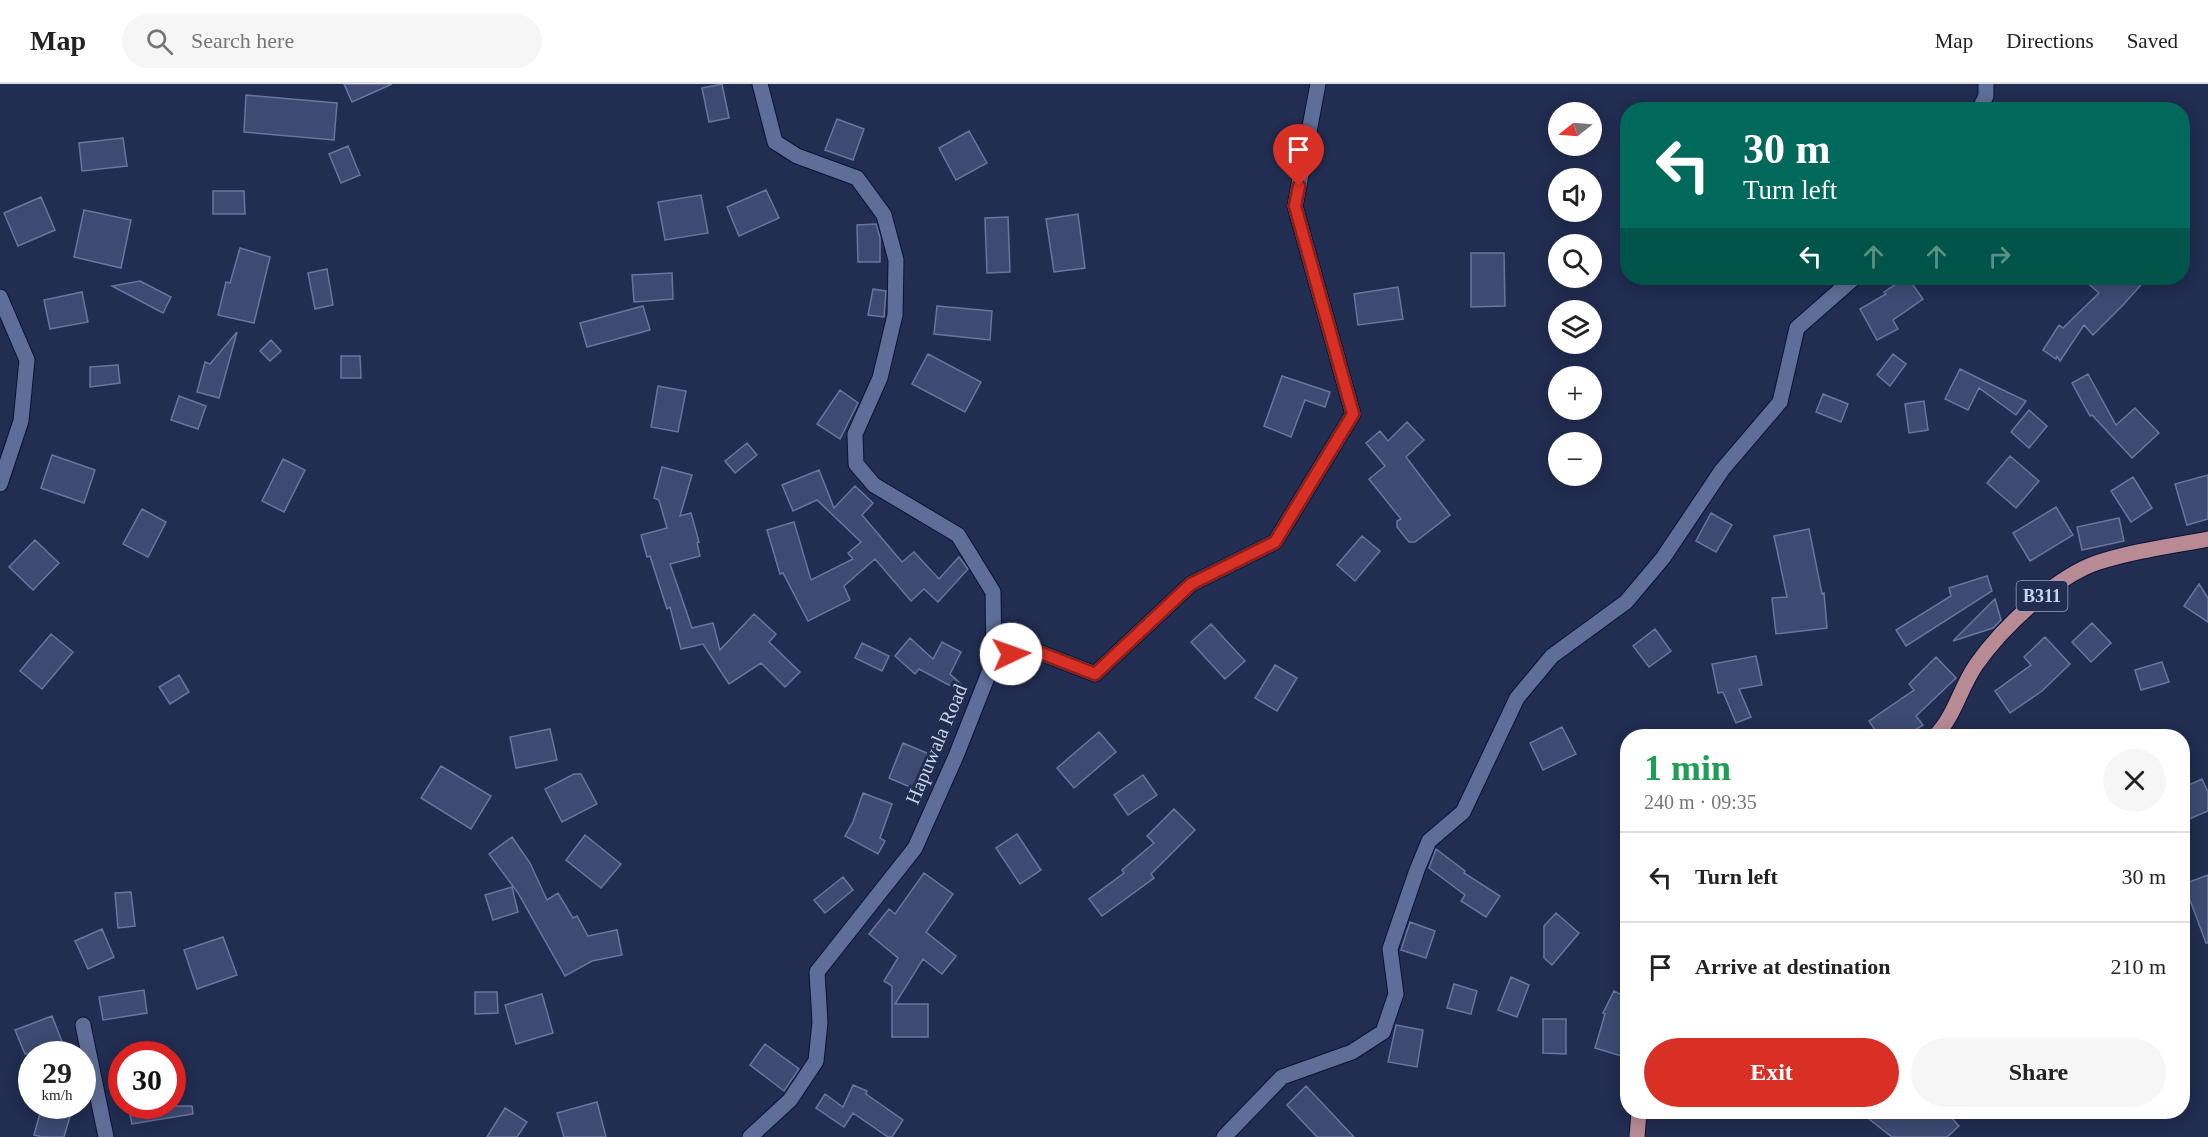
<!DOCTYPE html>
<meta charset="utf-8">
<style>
body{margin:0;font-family:Georgia,serif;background:#f6f6f6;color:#222;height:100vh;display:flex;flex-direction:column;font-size:22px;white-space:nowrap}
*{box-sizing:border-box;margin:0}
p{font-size:20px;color:#767676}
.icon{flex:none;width:33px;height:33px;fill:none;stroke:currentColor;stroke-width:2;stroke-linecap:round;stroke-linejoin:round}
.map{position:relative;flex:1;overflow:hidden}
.side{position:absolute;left:1620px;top:645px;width:570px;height:390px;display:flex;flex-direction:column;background:#fff;border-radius:24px;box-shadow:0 3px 15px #0003}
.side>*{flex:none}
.guide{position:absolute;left:1620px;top:18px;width:570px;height:183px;border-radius:24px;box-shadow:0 3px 15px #0003;background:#00695c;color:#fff;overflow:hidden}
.needle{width:39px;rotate:253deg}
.tools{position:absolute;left:1548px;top:18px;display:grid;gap:12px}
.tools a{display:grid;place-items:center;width:54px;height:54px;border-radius:50%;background:#fff;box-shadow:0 3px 15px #0003;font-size:30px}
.speed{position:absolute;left:18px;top:957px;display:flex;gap:12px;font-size:30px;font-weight:700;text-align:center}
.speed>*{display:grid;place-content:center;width:78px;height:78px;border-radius:50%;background:#fff;box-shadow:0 3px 15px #0003;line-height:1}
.speed small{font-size:15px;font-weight:400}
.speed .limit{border:9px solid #d22;background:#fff;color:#111}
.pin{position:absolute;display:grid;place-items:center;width:51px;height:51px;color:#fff;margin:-62px -26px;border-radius:50% 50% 50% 0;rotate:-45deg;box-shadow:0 0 6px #0007}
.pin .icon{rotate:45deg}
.me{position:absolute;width:66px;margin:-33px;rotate:87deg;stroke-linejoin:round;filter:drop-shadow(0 0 4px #0008)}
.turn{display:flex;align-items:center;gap:21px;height:126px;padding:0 24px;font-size:27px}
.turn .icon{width:78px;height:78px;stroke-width:2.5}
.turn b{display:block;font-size:42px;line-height:51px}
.lanes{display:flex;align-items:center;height:57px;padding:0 24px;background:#0003;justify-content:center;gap:30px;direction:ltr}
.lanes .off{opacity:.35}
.round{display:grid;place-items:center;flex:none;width:63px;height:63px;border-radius:32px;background:#f6f6f6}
.head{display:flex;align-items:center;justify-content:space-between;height:102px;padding:0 24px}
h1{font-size:36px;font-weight:600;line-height:45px;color:#1e9e55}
.cta{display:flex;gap:12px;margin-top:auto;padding:12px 24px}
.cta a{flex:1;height:69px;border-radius:36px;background:#d93025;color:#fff;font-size:24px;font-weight:600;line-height:69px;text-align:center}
.cta a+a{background:#f6f6f6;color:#222}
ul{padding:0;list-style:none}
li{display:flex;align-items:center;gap:18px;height:90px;padding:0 24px;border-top:2px solid #e0e0e0}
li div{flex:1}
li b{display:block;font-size:22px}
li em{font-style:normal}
header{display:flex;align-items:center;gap:36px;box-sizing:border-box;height:84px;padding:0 30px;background:#fff;border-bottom:2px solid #e0e0e0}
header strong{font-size:28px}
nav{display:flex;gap:33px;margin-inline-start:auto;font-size:21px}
.search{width:420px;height:54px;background:#f6f6f6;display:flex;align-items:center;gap:15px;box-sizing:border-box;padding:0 21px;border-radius:33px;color:#767676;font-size:22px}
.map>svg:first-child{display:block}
</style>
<header>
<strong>Map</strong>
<div class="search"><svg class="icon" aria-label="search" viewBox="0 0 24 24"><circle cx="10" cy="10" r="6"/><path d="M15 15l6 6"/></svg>Search here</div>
<nav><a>Map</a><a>Directions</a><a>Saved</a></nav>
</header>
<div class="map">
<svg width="2208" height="1053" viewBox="0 0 2208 1053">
<rect width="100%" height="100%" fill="#212d51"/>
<path fill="#3d4a72" stroke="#6776a1" stroke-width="1.5" d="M344,0H392L352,18Z
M722,0L729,34L709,38L702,4Z
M246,11L337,19L334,56L244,48Z
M837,35L864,45L853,76L825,66Z
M969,47L987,79L956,96L939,64Z
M123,54L127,82L82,87L79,59Z
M348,62L360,91L341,99L329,70Z
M766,106L779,134L739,152L727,123Z
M213,107H244L245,130H213Z
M701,111L708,149L665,156L658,118Z
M41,113L55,146L18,162L4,129Z
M84,126L131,136L121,184L74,173Z
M1078,130L1085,184L1054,188L1046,135Z
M1008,133L1010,188L987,189L985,134Z
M876,140L880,153V178H858L857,141Z
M240,164L270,173L254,239L218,231L226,198L230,199Z
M1471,169H1504L1505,222L1471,223Z
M327,185L333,221L315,225L308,189Z
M672,189L673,215L634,218L632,191Z
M1905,194H1908L1923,215L1893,236L1898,245L1877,256L1860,225L1886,210L1884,208Z
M2082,194H2147L2123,221L2093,251L2084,241L2060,277L2057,272L2056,275L2043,266L2059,241L2063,244L2099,209Z
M140,197L171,213L163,229L112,202Z
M1398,203L1403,235L1358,241L1354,210Z
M873,205L886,207L884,233L868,231Z
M82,208L88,238L50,245L44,216Z
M643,222L650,246L587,263L580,239Z
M937,222L992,227L990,256L934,250Z
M237,248L219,314L197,308L205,278L210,280Z
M271,256L281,267L270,277L260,267Z
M928,270L981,298L965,328L912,300Z
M1893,270L1906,280L1890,302L1877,291Z
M341,272H360L361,294H341Z
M118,281L120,299L90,303V283Z
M1960,285L1982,296L2026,317L2016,331L1979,304L1968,326L1945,315Z
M2088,290L2116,341L2135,324L2159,349L2132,374L2092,331L2090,332L2072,299Z
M1282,292L1330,308L1325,323L1305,316L1291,353L1264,342Z
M658,302L686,307L678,348L651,343Z
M840,306L858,319L840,355L817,340Z
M1823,310L1848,320L1841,338L1816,328Z
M179,312L206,322L198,345L171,336Z
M1924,317L1928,346L1909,349L1905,320Z
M2029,326L2047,342L2029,364L2011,348Z
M1407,338L1424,356L1406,373L1450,431L1415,458H1409L1397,443V437L1401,435L1369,395L1385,382L1366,359L1380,347L1388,357Z
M747,359L757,371L735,389L725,377Z
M52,371L95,386L84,419L41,404Z
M2010,372L2039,397L2016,424L1987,399Z
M283,375L305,386L284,428L262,417Z
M662,383L692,391L680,432L691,429L699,458L697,459L700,472L670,480L692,544L713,539L720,566L754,530L776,550L769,558L800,588L785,603L761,579L729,600L703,560L681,565L670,523L667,525L650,472L647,473L641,451L667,444L659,416L654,414Z
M819,386L834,424L855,402L873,419L862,431L902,478L914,468L939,495L959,473L968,485L938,518L924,505L911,517L875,475L844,502L850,516L808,537L783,489L780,490L767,446L794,438L811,496L853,475L848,469L861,458L817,416L793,427L782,401Z
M2208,391V435L2187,441L2175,400Z
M2133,393L2152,424L2131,438L2111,407Z
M2056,423L2073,451L2030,477L2013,449Z
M142,425L166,438L148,473L123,460Z
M1711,429L1732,441L1716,468L1696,457Z
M2119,434L2124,457L2082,466L2077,443Z
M1809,445L1822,510L1824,509L1827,544L1776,550L1772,514L1787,513L1774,452Z
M1362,452L1380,467L1355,497L1337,481Z
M35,456L59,479L33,506L9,483Z
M1987,492L1992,507L1906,562L1896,546L1951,512L1949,504Z
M2199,500L2208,514V538L2184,522Z
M1995,515L2001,536L1993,544L1953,557Z
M2092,539L2111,559L2091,578L2072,558Z
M1211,540L1245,577L1225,595L1191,558Z
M1655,545L1671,567L1649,583L1633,562Z
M51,550L73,568L42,605L20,587Z
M2045,553L2070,580L2042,607L2010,629L1995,607L2031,581L2024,573Z
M910,554L933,575L942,558L961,568L950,590L963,602L960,607L919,585L915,590L895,572Z
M862,559L889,572L882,587L855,574Z
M1756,572L1762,601L1739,605L1751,633L1736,639L1723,608L1718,609L1712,580Z
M1936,573L1956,594L1916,632L1923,641L1906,652H1879L1869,637L1914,606L1909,600Z
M2162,578L2169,598L2141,606L2135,586Z
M1275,581L1297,594L1277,627L1255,614Z
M179,591L189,608L170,620L159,603Z
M1562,643L1576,670L1543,686L1530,659Z
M550,645L557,676L516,684L510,653Z
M1099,648L1116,668L1074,704L1057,684Z
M903,659L929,670L915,705L889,694Z
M441,682L491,712L471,745L421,714Z
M574,690H581L597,720L562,738L545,705Z
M1143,691L1157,711L1128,731L1114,711Z
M2202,695L2208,708V727L2182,738V704Z
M863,709L892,720L880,754L885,757L878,770L845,752L853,738Z
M1174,725L1195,746L1151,790L1154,794L1102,832L1089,815L1124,789L1122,786L1154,759L1147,752Z
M1017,750L1041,786L1020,800L996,764Z
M585,751L621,780L601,804L566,776Z
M512,753L530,779L547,816L558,809L573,834L577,832L588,852L617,846L622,871L592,877L565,892L518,809L489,770Z
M1436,765L1465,787L1464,789L1500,812L1486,833L1461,817L1465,811L1429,784Z
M924,789L953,810L926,848L956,872L942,890L923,875L895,920H928V953H892V902L884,897L898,874L869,850L889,825L895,830Z
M2208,791V859H2206L2184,800Z
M843,793L853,806L825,829L814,816Z
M512,803L518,828L493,836L485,811Z
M131,808L135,842L118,844L115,809Z
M1556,829L1579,849L1552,881L1544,874V842Z
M1410,838L1435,847L1426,874L1401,866Z
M102,845L114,873L88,885L75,857Z
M223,853L237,891L197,905L184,866Z
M1511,893L1529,901L1517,933L1498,926Z
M1454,900L1477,907L1471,930L1447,924Z
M144,906L147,929L103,936L99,913Z
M1614,907L1628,914V974L1595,964L1605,930L1603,929Z
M475,908H497L498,929L475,930Z
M542,910L553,949L516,960L505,921Z
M52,932L67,970H25L15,946Z
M1543,935H1566V970L1543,969Z
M1396,941L1423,946L1417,983L1388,978Z
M765,960L799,985L784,1007L750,981Z
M853,1001L867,1007L866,1010L903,1036L892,1053H888L853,1029L844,1043L816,1024L825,1010L843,1023Z
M1306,1002L1354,1053H1317L1287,1021Z
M597,1018L606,1053H564L557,1029Z
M42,1022H73L64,1053H42L34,1051Z
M128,1022H192L193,1030L132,1040Z
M505,1024L527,1038L517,1053H487Z
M1860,1028H1946L1959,1042L1947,1053H1892Z"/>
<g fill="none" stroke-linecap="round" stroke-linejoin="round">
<defs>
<path id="minor" d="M1979,26L1986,12V0
M994,576L1028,564L1095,590L1191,500L1275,458L1353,330L1295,122L1318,0
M83,941L106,1053
M750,1053L790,1016L816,977L820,938L817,888L915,764L956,672L994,576L993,508L958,451L874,401L856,380L855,350L880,294L895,231L896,176L884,131L857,94L797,72L775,58L760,0
M1224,1053L1282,993L1352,968L1383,948L1396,910L1390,865L1417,786L1429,757L1463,728L1517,614L1552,572L1626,518L1663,474L1722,386L1780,318L1797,244L1854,194"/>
<path id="tertiary" d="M0,213L27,276L21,337L0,400"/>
<path id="primary" d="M1935,652C1955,632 1960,604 1976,581C2001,545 2054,494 2096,479C2132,467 2171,462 2208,455
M1637,1053L1639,1028"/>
</defs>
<use href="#minor" stroke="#0b1336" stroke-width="17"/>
<use href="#tertiary" stroke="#0b1336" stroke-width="17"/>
<use href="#primary" stroke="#0b1336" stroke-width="17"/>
<use href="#minor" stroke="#5f6e98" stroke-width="15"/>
<use href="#tertiary" stroke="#5f6e98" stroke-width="15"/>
<use href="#primary" stroke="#b88a93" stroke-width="15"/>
</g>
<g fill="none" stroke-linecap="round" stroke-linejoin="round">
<defs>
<path id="route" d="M1011,570L1028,564L1095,590L1191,500L1275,458L1353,330L1295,122L1299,102"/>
</defs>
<use href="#route" stroke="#8d1f18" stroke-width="15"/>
<use href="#route" stroke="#d93025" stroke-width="10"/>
</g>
<g text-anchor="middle" stroke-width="6" stroke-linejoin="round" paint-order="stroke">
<rect fill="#212d51" stroke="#98a2be" stroke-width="1.5" x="2016.5" y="497" width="51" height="30" rx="4.5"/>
<g font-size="18" font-weight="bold" fill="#cbd4ec">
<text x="2042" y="518">B311</text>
</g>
<g font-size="20" fill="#cbd4ec" stroke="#212d51">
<text transform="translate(936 660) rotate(-67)" y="7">Hapuwala Road</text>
</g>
</g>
</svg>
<div class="tools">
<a><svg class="needle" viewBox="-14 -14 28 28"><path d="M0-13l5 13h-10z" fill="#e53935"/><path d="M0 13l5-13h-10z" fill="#767676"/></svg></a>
<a><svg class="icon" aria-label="sound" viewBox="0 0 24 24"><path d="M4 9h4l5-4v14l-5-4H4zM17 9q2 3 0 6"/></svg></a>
<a><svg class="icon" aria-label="search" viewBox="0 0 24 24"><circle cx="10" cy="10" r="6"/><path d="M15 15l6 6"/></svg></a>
<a><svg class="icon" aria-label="layers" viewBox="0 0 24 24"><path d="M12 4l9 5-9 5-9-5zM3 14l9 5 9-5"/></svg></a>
<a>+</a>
<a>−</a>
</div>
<div class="speed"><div>29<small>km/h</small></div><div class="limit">30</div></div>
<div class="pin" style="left:1299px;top:102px;background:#d93025"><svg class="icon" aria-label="arrive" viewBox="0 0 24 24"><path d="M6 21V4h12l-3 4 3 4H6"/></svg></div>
<svg class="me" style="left:1011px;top:570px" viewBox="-20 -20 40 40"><circle r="19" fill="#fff"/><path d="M0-13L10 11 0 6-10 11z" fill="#d93025"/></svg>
<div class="guide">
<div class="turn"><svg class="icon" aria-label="left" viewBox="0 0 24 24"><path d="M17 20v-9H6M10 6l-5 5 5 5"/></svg><div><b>30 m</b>Turn left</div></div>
<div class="lanes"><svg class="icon" aria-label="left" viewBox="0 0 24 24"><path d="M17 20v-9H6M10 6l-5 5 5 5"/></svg><svg class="icon off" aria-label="ahead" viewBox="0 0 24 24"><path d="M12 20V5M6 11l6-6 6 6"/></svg><svg class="icon off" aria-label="ahead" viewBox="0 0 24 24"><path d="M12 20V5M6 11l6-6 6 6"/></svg><svg class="icon off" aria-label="right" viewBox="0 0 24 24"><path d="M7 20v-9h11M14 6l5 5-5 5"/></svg></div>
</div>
<section class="side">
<div class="head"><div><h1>1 min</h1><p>240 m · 09:35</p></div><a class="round"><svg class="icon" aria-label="close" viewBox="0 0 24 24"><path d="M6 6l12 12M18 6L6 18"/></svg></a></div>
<ul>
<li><svg class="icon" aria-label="left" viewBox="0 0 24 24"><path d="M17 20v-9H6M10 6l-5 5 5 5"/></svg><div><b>Turn left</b></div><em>30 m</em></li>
<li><svg class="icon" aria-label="arrive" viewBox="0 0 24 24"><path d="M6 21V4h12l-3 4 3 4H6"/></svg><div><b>Arrive at destination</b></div><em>210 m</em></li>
</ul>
<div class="cta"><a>Exit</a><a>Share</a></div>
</section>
</div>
